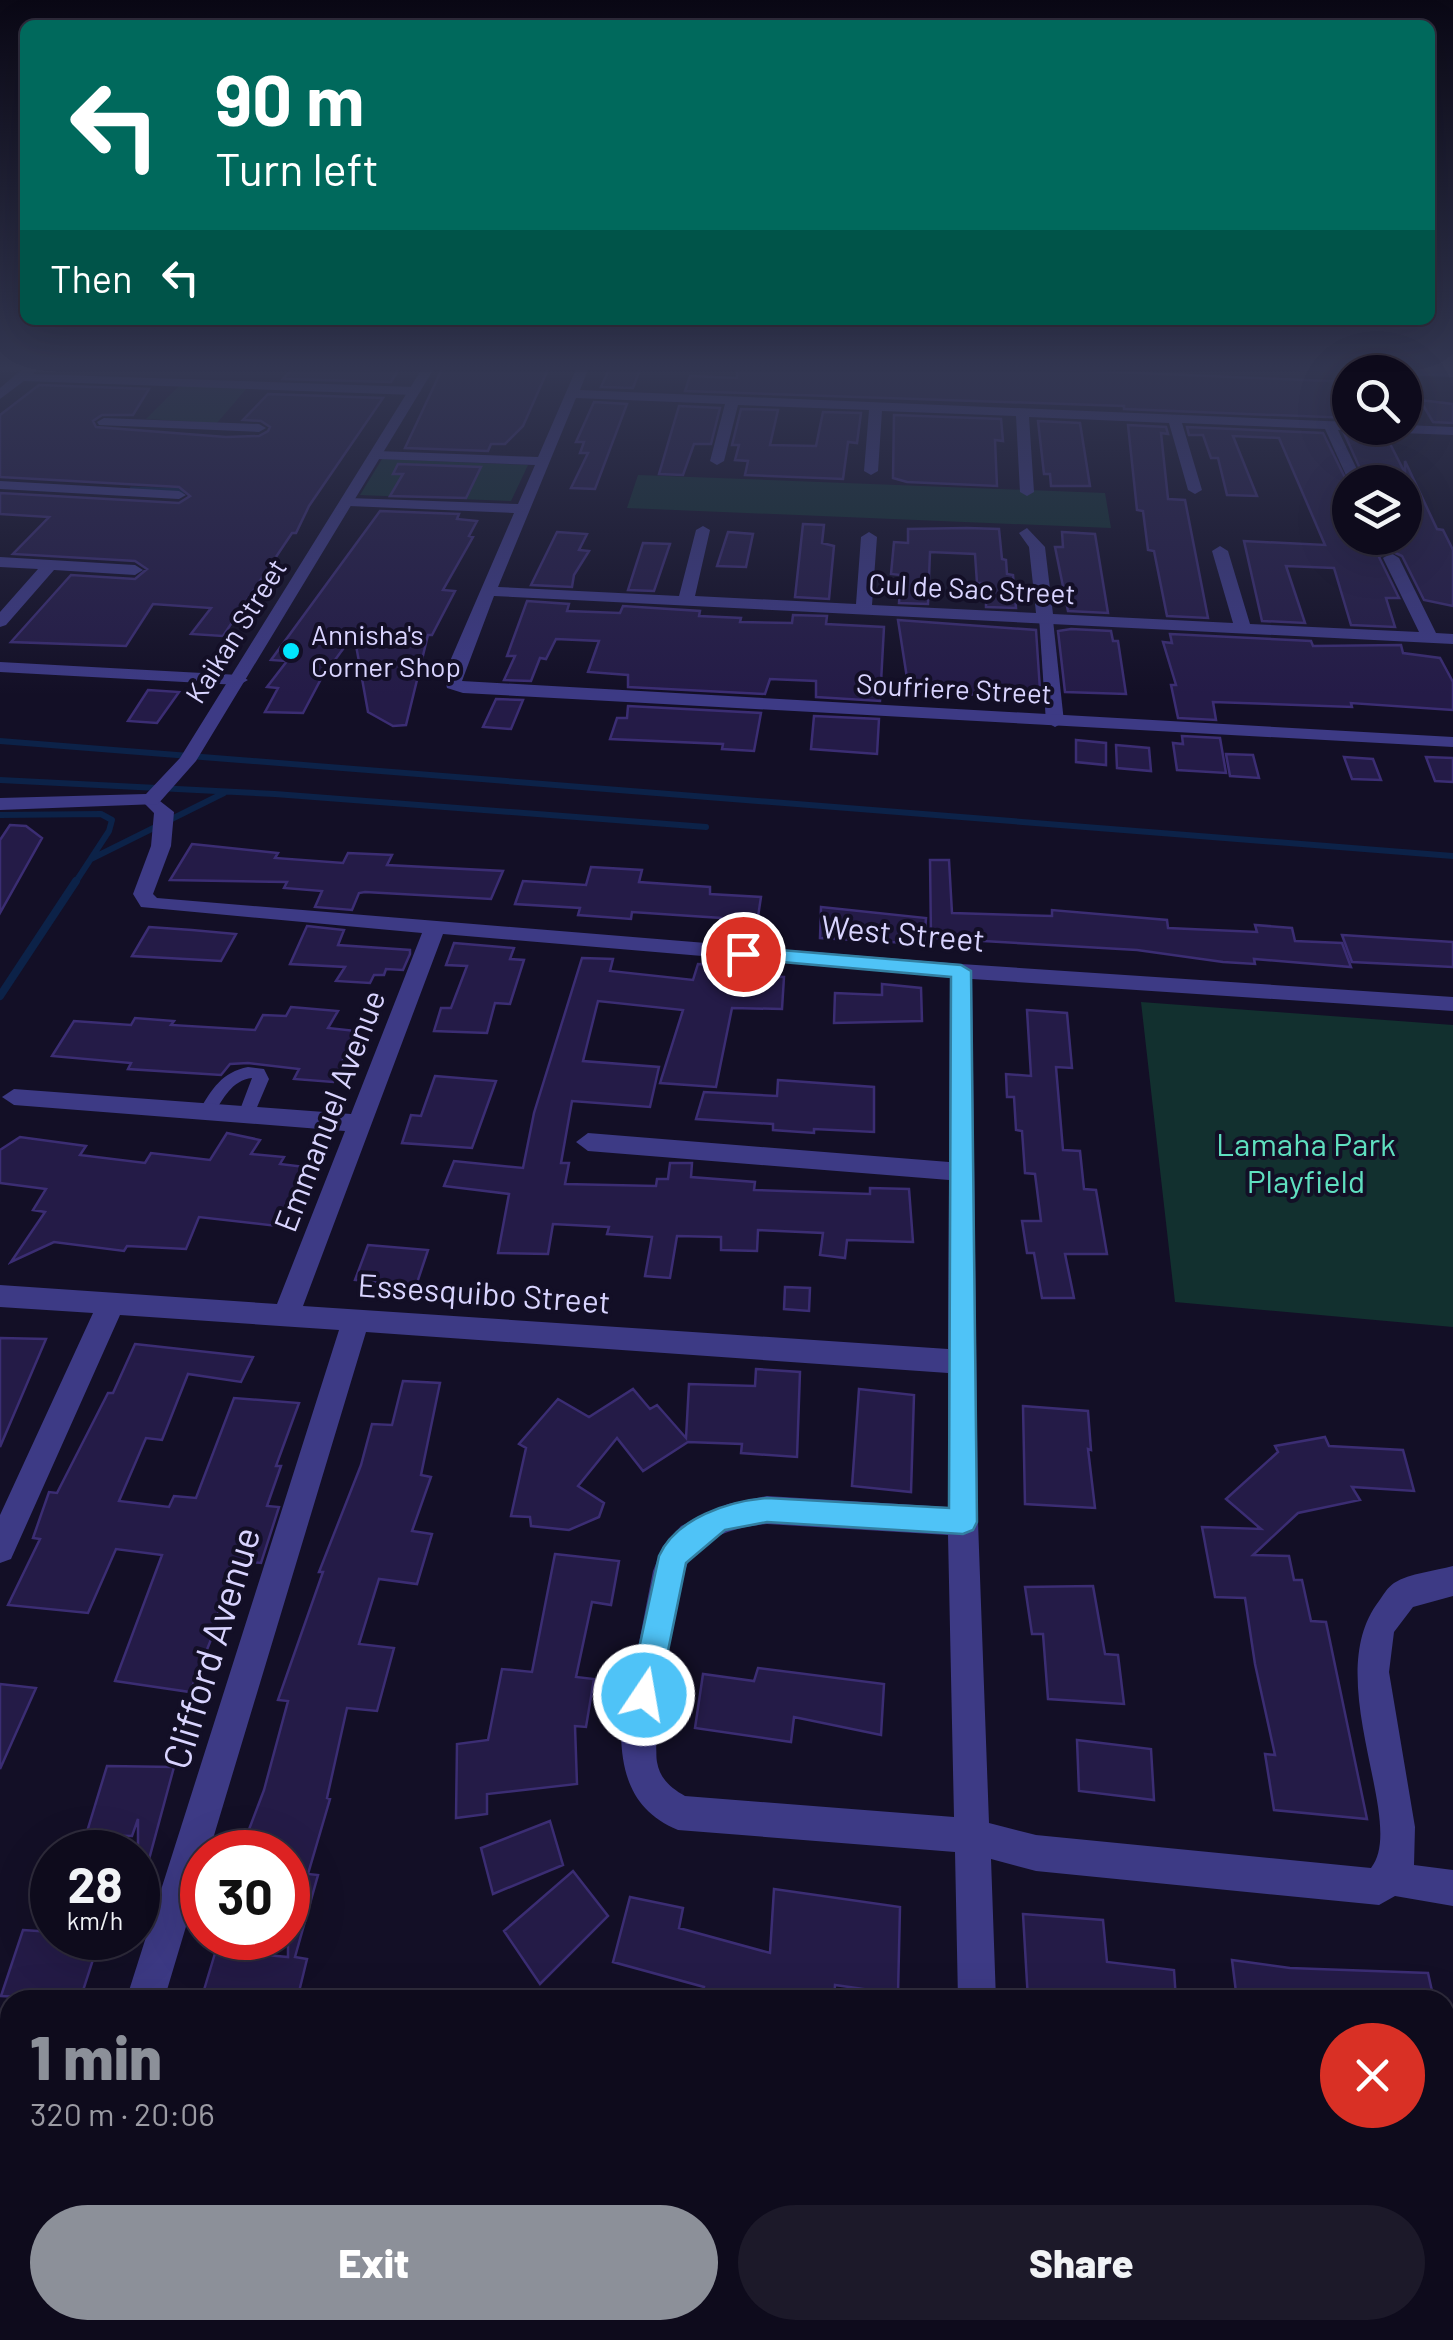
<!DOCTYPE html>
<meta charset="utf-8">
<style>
body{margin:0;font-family:Barlow,sans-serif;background:#1c1929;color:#f1f3f6;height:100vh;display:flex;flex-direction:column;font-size:38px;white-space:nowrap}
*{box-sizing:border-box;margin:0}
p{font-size:32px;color:#9b9ba3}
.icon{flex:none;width:55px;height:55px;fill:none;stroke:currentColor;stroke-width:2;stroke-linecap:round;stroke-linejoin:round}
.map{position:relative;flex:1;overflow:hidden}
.details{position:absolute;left:0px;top:1990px;width:1455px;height:350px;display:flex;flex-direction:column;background:#0e0b1c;border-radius:30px 30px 0 0;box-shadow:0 10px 40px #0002,0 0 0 2px #2e2b3b}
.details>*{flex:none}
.top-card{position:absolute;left:20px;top:20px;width:1415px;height:305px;border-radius:15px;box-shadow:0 10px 40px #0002,0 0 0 2px #2e2b3b;background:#00695c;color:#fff;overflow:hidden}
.controls{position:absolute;left:1332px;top:355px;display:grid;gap:20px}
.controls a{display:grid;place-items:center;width:90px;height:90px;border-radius:50%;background:#0e0b1c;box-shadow:0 10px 40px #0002,0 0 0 2px #2e2b3b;font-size:50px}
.speed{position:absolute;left:30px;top:1830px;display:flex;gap:20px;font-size:50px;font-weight:700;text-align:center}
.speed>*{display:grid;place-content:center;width:130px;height:130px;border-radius:50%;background:#0e0b1c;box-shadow:0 10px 40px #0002,0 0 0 2px #2e2b3b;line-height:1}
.speed small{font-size:25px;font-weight:400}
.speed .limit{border:15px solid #d22;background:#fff;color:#111}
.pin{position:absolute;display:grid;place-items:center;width:85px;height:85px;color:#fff;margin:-42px;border:5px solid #fff;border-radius:50%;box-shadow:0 2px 10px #0007}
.me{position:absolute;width:110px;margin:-55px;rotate:12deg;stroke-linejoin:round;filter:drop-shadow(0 0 8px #0008)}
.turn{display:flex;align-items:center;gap:35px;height:210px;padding:0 30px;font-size:45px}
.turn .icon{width:130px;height:130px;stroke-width:2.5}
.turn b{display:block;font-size:70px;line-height:85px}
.then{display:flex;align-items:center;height:95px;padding:0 30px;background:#0003;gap:20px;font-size:38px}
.round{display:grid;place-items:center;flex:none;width:105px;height:105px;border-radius:52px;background:#1c1929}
.headline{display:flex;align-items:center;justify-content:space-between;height:170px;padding:0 30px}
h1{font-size:60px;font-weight:800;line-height:75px;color:#8c9099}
.action{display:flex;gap:20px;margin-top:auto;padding:20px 30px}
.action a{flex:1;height:115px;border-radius:60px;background:#8c9099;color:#fff;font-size:40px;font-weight:800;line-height:115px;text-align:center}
.action a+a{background:#1c1929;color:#f1f3f6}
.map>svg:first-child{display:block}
</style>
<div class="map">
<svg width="1453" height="2340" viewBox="0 0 1453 2340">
<rect width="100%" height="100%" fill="#130f26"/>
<path fill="#12302f" d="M180,385L247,388L217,423L146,419Z
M382,459L528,465L511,501L360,495Z
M638,475L1105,493L1111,528L627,508Z
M1141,1002L1453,1025V1327L1175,1302Z"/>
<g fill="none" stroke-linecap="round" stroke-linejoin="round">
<path stroke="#0c2248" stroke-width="5" d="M132,489L192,491"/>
<path stroke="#0c2248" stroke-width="6" d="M0,741L1453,856
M0,780L275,794L706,827
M0,815L101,814L112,820L109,831L75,883
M91,859L224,793"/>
<path stroke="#0c2248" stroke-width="8" d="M0,996L76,881"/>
</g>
<path fill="#241b47" stroke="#3b2d73" stroke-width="2.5" d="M294,367L372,370L400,367L391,382L283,379Z
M443,367H549L523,426L505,444H491L488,451L405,448Z
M610,367H641L633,388L601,387Z
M737,367H1001L1350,382V418L1124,409V406L685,391L690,376L737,378Z
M39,385L149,389L133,415H102L93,421L96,427L226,437L259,436L268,431L270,427L261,421L243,420L268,394L383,398L309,506L296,533H292L223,636L191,634L211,608L153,604L126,646L11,642L71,575L135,579L147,569L135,561L13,554L49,517L0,514V493L179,503L190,496L179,487L0,477V415Z
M1420,400L1453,404V423L1433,422Z
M594,402L627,404L595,489L571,488L588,453H580L584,442H576Z
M679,406L720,408L711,444H694L683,475L659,474Z
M741,409L778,410L770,445L816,446L823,412L861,413L857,443L848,442L843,479L745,475L748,461L735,460L739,445H732Z
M894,415L1001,419L1003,441L995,440L997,486L907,482L893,478Z
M1038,421L1080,423L1090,486H1051L1050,474H1044Z
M1128,425L1166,427L1168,434L1161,433L1168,499L1185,500L1208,618L1167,616L1154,551L1148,550L1143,511L1137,510Z
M1187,427L1323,433L1350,488V541L1406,544L1405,482H1366L1344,433L1386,436L1405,473V461L1437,529L1443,530L1453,550V606L1424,600L1402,556L1389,550L1379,557L1399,598H1386L1395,627L1351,625L1334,568L1286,566L1305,623L1262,621L1244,541L1325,545L1279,438L1233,436L1257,496L1227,495L1218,458H1211L1203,435H1189Z
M398,464L481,467L466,498L390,496L403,474H393Z
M380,511L459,514L457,519L477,521L469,536L473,537L443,590L455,591L432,635H428L406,725L393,726L368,712L354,634L321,679L303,713L265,712L278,688L267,687L287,661L271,660Z
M803,524L824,525L822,543L834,546L829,599L795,597Z
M967,528L999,529L1002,559L1006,560L1007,574L1013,575L1016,608L986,607V583H977L975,554L930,552L928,604L899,603L901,575L891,574L894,542L908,543V529Z
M557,532L587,534L579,550L589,551L574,575L572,587L531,585Z
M728,532L753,534L746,567L717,566Z
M1062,532L1095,534L1108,613L1068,611L1055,547H1063Z
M643,543L670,544L654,591L628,590Z
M527,601L569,604L567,611L620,613L623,606L700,611L699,616L741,618L740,622L792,623L793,615L827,616L826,624L884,627L880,701L816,697V681L770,679L765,694L628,687V675L588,672L599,641L556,639L546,659L540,658L531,681L504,680L515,656H507Z
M898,620L1036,630L1040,690L997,691V696L909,691Z
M1071,629L1111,631L1113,641H1118L1126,694L1065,692L1058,631Z
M1170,634L1311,641L1313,646L1401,645L1403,653L1440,658L1453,682V710L1351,703L1352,707L1213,702L1216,720L1178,718L1171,685H1176L1163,642L1172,643Z
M148,690L179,692L157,723L128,721Z
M496,699L523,700L511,729L483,727Z
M628,706L761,713L754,751L722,749L723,744L610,739L617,718H627Z
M814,716L879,719L877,754L811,749Z
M1182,736L1220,738L1226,773L1177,770L1173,743L1183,744Z
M1076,740L1106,743V765L1076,762Z
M1116,745L1149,748L1151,771L1117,768Z
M1226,754L1253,755L1259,778L1230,776Z
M1344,757L1373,759L1381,780L1352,779Z
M1426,757L1453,758V782L1435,781Z
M10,825L26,826L42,838L0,913V840Z
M192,844L278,853L275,858L343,863L348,853L392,855L387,865L503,871L491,899L365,892L359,893L352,910L315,907L322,891L284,888L287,882L170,880Z
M930,860H949L952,913L1052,916V910L1167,920L1168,928L1257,932L1255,925L1292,928L1295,941L1342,943L1351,967L1254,959L1255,964L1223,962L1137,950L931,938Z
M591,867L642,870L639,882L710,887V894L761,897L756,930L719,928L721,918L632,912L631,919L578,915L580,908L515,904L523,881L586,885Z
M821,907L926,918L924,944L820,938Z
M307,926L344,930L338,945L410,950V954L403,970L386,969L384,975H374L370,983L336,981L345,967L290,964Z
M149,927L192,930L236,934L221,961L132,956Z
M1342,935L1453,942V967L1352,962Z
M454,943L514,948L510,959L524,960L510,1004L495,1003L487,1033L434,1031L441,1008H451L467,966L446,965Z
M582,958L613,959L610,971L693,980L698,964L722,965L719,975L784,977L782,1009L732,1008L716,1087L660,1083L683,1010L598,1001L583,1061L659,1067L650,1107L572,1101L561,1163H569L565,1184L656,1186L657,1179H668L670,1163H692L691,1177L755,1182L754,1190L870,1194V1188L909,1189L913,1242L847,1240L845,1258L820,1255L823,1233L758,1230L757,1251L721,1250V1237L677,1236L670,1278L645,1276L652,1237L607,1234L609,1227L553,1224L548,1254L498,1253L509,1194L444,1186L454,1161L523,1168L534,1113Z
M882,984L921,988L922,1021L834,1023L835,993L882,995Z
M291,1007L338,1011L328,1028L356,1031L333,1082L294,1079L299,1069L248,1063L230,1064L221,1075L128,1069L131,1063L52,1056L74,1021L131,1025L135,1018L174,1021L171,1025L255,1030L263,1015L286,1016Z
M1027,1010L1067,1013L1072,1068L1056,1067L1063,1150L1080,1151L1084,1189L1096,1190L1107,1254H1065L1074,1298H1042L1034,1253H1027L1022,1221H1041L1035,1174L1025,1173L1022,1131L1016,1130L1014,1097H1007L1006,1074L1031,1076Z
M435,1076L496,1081L472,1148L402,1143L411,1115L421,1116Z
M778,1080L874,1087V1132L814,1129V1133L773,1130V1124L696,1119L704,1092L777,1096Z
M227,1133L260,1140L251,1154L284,1157L280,1164L305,1167L277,1226L199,1217L186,1249L127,1246L124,1251L54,1242L11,1262L45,1212L33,1210L46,1189L0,1183V1150L20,1137L86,1146L80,1155L145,1163L151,1153L210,1160Z
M368,1245L428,1250L416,1286L355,1280Z
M785,1287L810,1288L809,1311L784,1309Z
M0,1338L46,1339L0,1447Z
M135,1344L253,1357L241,1382L188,1374L162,1440L146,1438L119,1501L169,1507L174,1496L196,1498L234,1398L299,1403L276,1466H281L267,1506L279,1507L261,1563L232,1560L212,1637L190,1692L115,1681L162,1555L116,1549L88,1613L8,1605L40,1539L33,1538L49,1492L57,1493L108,1393H113Z
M756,1369L800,1372L797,1457L741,1453L742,1444L688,1442L643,1471L617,1438L578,1486L604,1503L599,1517L569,1530L531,1526L530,1517L511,1516L526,1448L519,1444L558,1399L589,1417L633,1389L650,1409L657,1405L686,1438L689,1384L755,1386Z
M403,1381L440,1383L421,1475L431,1477L412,1531L432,1534L417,1584L379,1579L359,1644L394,1648L377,1711L347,1708L327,1798L330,1799L308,1874L318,1875L295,1957L307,1959L297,2000H201L216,1950L288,1957V1846L245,1840L264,1790L288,1701L278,1700L323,1572H319L361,1465L372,1424L392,1425Z
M859,1389L914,1395L911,1492L852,1486Z
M1023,1406L1088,1411L1091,1450L1088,1449L1095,1508L1025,1504Z
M1325,1437L1329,1446L1403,1450L1414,1491L1352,1487L1360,1500L1298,1513L1253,1555L1289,1556L1294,1580H1302L1311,1621L1326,1622L1367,1819L1274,1810L1265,1754L1275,1755L1255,1664L1245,1598L1215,1597L1202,1527L1261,1529L1226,1499L1278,1452L1275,1446Z
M555,1554L619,1561L611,1605L592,1602L576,1677L594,1679L586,1727L575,1726L577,1784L487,1794V1814L456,1818L457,1744L488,1740L502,1669L532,1672Z
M1093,1586L1105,1654L1118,1655L1124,1704L1048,1699L1043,1634H1032L1025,1587Z
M758,1668L884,1684L881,1735L794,1717L791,1742L695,1728L703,1674L754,1681Z
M0,1684L36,1688L0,1769Z
M1077,1740L1151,1749L1154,1800L1079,1791Z
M107,1766L174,1767L145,1874L138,1873V1819L132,1836L86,1835Z
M550,1821L563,1865L493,1894L481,1848Z
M573,1871L608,1916L540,1984L504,1931Z
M774,1889L900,1907L898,1994L835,1985L834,2000H701L704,1987L613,1962L630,1897L683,1908L679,1928L770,1953Z
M1023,1914L1103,1920L1107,1962L1174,1970L1176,2000H1028Z
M23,1930L52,1932V1938H100L80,2000L1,1996Z
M1232,1960L1290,1968L1428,1973L1434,2000H1237Z"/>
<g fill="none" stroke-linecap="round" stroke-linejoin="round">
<path fill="#3d3a85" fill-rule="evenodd" d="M248,1067L264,1069L269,1079L252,1119H240L238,1115L252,1078C232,1080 223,1099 213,1115H201L199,1111C212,1089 222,1072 248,1067Z"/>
<path fill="#3d3a85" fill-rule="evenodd" d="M1039,617L1053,620L1064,722L1055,727L1046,722Z"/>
<path fill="#3d3a85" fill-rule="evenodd" d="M25,367H39L33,374L415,387L421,391L415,395L24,381L0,399V388Z
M577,367H589L580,390L1350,422V428L1355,429L1338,430L1363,482L1350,484L1325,429L1182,423L1202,490L1195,494L1188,490L1169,423L1029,417L1034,492L1027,496L1020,492L1016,416L882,411L878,471L871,475L864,471L869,410L738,405L724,461L717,465L710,461L725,404L576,398L498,587L679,596L696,530L703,526L710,530L695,596L856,604L861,537L869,532L877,537L872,605L1036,613L1029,547L1019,533L1027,528L1045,547L1053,614L1233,623L1212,551L1220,546L1228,551L1250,624L1419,632L1383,558L1391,553L1399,558L1436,633L1453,634V644L494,596L462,681L1453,737V747L463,693L447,688L444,675L514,513L349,506L342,502L349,498L518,504L535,465L377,459L370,455L377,451L538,457Z
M1293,367L1453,369V377L1299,371Z
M104,418L259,424L266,428L259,432L99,425L97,422Z
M1405,425L1453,427V435L1377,432L1370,428Z
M0,481L179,491L186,495L179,499L0,489Z
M0,557L135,565L143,570L135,575L54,570L6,625L0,627V612L38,569L0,567Z
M0,662L239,675L248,680L239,685L0,672Z
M151,794L174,812L171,846L153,894L157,898L961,964L1453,997V1011L972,979L978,1522L989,1823L1036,1835L1371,1868C1408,1822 1319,1679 1379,1601C1383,1595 1388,1587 1394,1583C1410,1573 1435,1571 1453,1566V1596L1413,1607L1394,1632L1389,1672L1415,1827L1414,1865L1453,1870V1906L1395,1896L1379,1905L1036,1871L991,1859L996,2000H958L955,1852L678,1830C635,1812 622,1779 621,1734L653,1571L663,1546L681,1526L728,1504L767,1496L948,1507V1373L366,1332L209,1852H202V1873L164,2000H126L339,1330L120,1315L11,1559L0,1563V1515L93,1313L0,1307V1285L277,1304L345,1131L14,1105L2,1097L14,1089L351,1114L422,933L141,907L133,894L151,846L154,813L141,800ZM443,934L950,977L949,1162L588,1133L576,1142L588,1151L949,1180L948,1349L303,1306ZM767,1524L948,1535L954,1817L685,1796C671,1788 660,1779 657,1762C652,1736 677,1575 691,1557C710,1534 738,1527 767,1524Z
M0,2231L10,2232V2274L0,2273Z
M620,2330H742L746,2340H625Z
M964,2330H1008L1009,2340H965Z"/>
<path fill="#3d3a85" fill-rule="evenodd" d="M423,367H435L196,761L158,804L0,810V798L146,794L180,758Z"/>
</g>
<linearGradient id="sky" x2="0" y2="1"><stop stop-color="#0a0815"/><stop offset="0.53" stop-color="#333752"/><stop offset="1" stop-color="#333752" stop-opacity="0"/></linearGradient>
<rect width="1453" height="695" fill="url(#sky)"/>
<path fill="#4fc3f7" stroke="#337fa1" stroke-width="2.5" d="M743,947L961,965L971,971L977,1522L973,1530L963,1534L767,1522L725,1530L686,1563L659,1695L655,1705L644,1710L634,1705L629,1695L659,1556C676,1518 729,1501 767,1498L949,1508L951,977L736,958V949Z"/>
<circle fill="#00e5ff" stroke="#130f26" stroke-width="4" cx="291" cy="651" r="10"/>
<g text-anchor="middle" stroke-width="8" stroke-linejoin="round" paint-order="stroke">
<g font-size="28" fill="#d9d4ff" stroke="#130f26">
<text transform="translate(972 589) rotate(3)" y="10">Cul de Sac Street</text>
<text transform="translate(236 631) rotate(-58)" y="10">Kaikan Street</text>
<text transform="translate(954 689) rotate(3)" y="10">Soufriere Street</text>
</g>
<g font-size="28" fill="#d9d4ff" stroke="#130f26" text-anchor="start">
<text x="311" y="645">Annisha's<tspan x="311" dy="32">Corner Shop</tspan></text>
</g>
<g font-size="32" fill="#d9d4ff" stroke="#130f26">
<text transform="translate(903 934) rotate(5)" y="11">West Street</text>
<text transform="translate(330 1111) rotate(-69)" y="11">Emmanuel Avenue</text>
<text transform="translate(484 1294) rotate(4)" y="11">Essesquibo Street</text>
</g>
<g font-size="32" fill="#5fe0c0" stroke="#130f26">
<text x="1306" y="1156">Lamaha Park<tspan x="1306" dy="37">Playfield</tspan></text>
</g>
<g font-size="38" fill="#d9d4ff" stroke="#130f26">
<text transform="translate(212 1648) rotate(-73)" y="13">Clifford Avenue</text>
</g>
</g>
</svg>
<div class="controls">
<a><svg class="icon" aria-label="search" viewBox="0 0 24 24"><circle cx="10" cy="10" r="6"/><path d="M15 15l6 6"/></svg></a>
<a><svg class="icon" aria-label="layers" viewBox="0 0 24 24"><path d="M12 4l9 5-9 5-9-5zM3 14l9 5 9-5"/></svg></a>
</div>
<div class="speed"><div>28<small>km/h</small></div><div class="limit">30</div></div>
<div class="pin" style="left:743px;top:954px;background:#d93025"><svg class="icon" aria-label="arrive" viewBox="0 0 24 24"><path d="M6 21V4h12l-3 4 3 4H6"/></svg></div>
<svg class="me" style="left:644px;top:1695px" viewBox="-20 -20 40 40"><circle r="17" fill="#4fc3f7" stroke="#fff" stroke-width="3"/><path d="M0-11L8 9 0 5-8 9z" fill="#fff"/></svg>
<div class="top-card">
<div class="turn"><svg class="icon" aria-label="left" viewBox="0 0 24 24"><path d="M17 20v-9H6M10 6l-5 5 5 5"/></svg><div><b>90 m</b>Turn left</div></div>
<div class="then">Then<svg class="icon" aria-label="left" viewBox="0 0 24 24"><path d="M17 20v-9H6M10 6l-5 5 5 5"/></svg></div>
</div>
<section class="details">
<div class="headline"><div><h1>1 min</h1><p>320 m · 20:06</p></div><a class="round" style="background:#d93025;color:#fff"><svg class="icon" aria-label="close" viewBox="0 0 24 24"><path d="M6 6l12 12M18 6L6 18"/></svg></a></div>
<div class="action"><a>Exit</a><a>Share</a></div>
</section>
</div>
